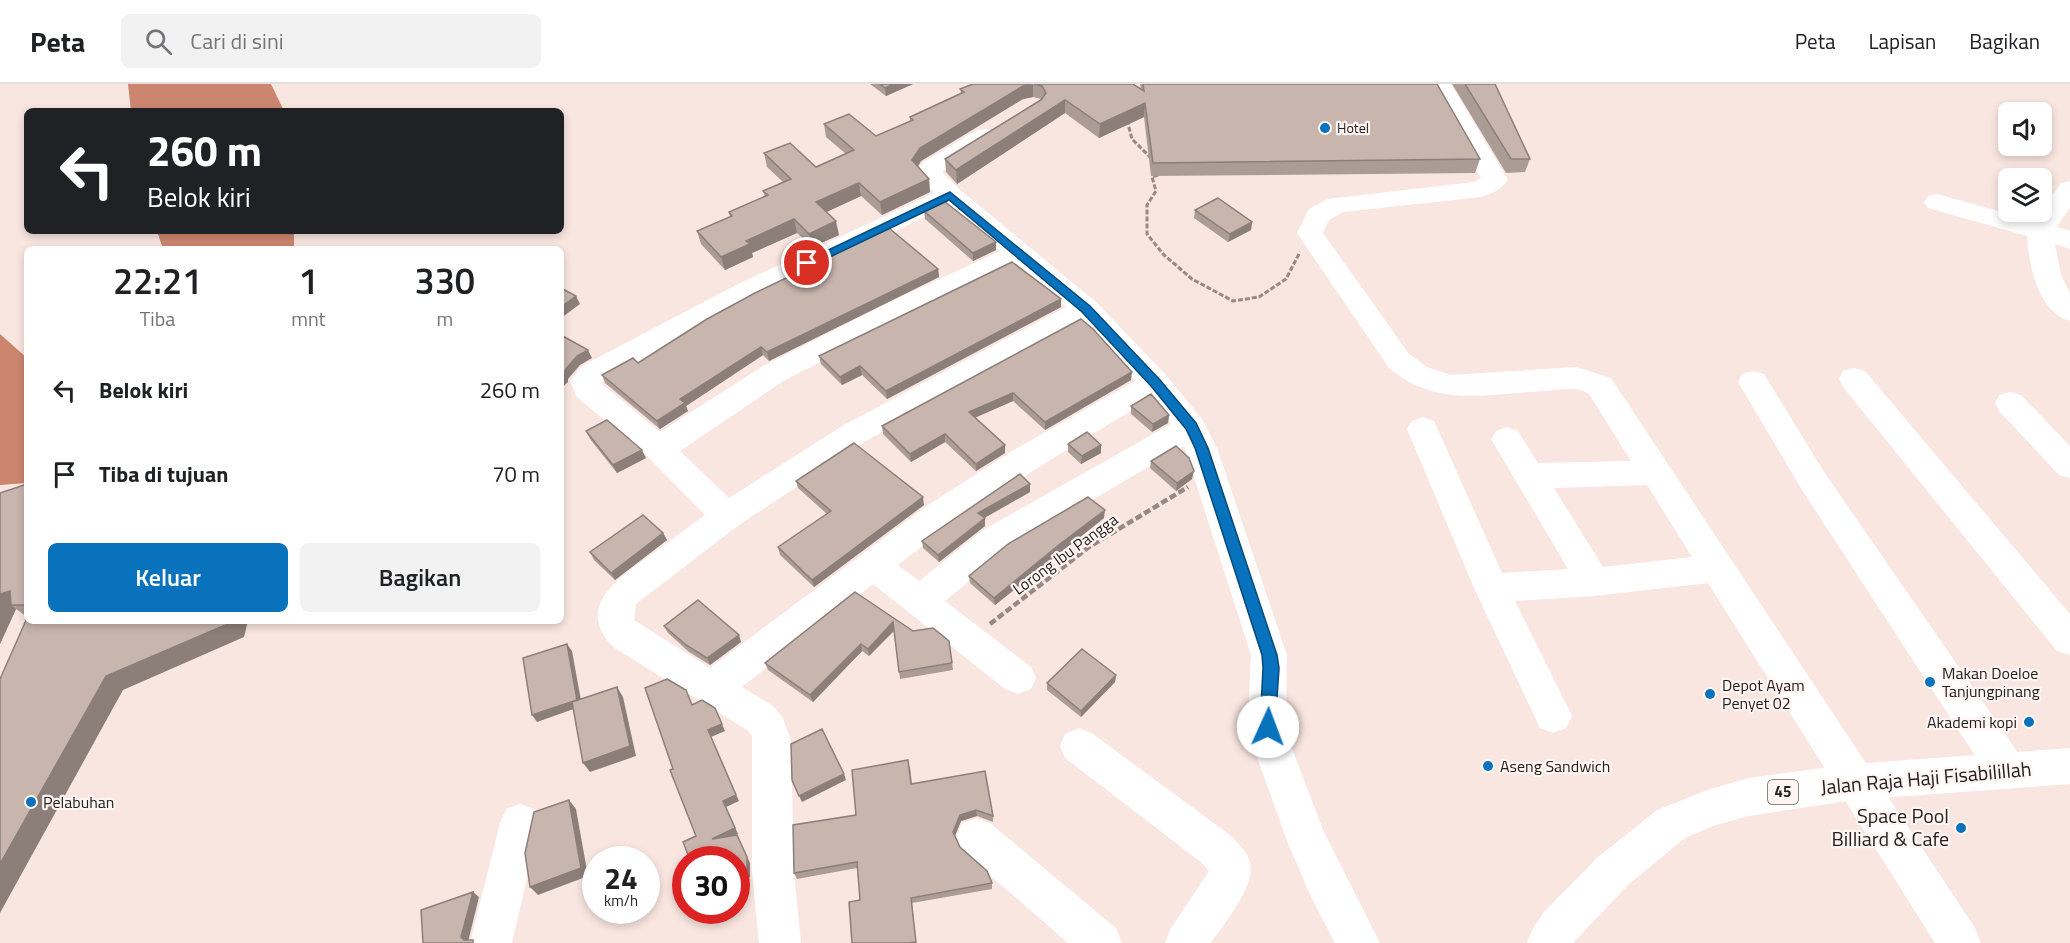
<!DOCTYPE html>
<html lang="id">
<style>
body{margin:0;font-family:"Titillium Web",sans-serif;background:#f2f2f2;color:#202124;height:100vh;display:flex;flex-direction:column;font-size:22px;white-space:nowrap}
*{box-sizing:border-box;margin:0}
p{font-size:20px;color:#757577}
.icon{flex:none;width:33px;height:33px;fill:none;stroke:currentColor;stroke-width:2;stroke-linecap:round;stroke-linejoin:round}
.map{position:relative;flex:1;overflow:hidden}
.sheet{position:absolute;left:24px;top:162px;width:540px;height:378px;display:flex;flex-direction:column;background:#fff;border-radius:9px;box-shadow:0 3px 9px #0003}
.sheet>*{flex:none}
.guide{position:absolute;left:24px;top:24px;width:540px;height:126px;border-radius:9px;box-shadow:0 3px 9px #0003;background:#202124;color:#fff;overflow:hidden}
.controls{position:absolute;left:1998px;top:18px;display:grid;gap:12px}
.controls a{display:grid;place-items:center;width:54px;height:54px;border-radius:9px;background:#fff;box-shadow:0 3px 9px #0003;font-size:30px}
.speed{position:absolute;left:582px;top:762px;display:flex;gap:12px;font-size:30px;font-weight:700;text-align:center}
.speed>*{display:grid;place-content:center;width:78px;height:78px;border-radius:50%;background:#fff;box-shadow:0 3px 9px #0003;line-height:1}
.speed small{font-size:15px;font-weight:400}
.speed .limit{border:9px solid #d22;background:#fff;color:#111}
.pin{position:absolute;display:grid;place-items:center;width:51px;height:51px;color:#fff;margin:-26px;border:3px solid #fff;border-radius:50%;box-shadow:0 2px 6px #0007}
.me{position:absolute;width:66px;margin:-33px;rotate:2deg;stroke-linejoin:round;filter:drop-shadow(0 0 4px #0008)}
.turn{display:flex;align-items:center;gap:21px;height:126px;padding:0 24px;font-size:27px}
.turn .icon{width:78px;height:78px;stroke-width:2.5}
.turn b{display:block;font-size:42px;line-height:51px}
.eta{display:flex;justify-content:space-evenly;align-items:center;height:102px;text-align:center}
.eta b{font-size:36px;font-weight:600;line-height:42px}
.cta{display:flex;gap:12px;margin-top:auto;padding:12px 24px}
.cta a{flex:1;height:69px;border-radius:9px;background:#0972bd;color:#fff;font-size:24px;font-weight:600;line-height:69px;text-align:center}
.cta a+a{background:#f2f2f2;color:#202124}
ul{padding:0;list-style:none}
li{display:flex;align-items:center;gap:18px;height:84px;padding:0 24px}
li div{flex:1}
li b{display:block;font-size:22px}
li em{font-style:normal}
header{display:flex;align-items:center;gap:36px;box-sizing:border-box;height:84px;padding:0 30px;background:#fff;border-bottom:2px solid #e0e0e0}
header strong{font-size:28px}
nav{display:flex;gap:33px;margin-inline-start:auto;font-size:21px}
.search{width:420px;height:54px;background:#f2f2f2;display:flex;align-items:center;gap:15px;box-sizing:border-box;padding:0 21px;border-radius:9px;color:#757577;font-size:22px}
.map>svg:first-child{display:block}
</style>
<header>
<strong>Peta</strong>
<div class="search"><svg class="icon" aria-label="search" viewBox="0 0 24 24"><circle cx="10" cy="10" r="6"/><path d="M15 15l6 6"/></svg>Cari di sini</div>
<nav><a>Peta</a><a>Lapisan</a><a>Bagikan</a></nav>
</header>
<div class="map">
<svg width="2070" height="859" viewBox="0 0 2070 859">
<rect width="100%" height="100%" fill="#fae6e0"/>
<path fill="#cc866f" d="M128,0H271L284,27H131Z
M157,147H294V165H163Z
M0,250L27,274V399L0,401Z"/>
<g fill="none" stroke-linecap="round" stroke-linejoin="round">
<path stroke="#978985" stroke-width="3" stroke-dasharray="5 2" stroke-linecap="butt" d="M1127,36L1132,55L1151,74
M1158,91L1152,93L1156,107L1147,121V150L1164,171L1192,195L1233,217L1259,213L1286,195L1300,168"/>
<path stroke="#978985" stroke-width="4.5" stroke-dasharray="7 3" stroke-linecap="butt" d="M990,540L1089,463L1188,403"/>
<path fill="#fff" fill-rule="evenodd" d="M1427,0H1451L1508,96C1501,105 1492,110 1481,113L1343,128L1329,136L1323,149L1409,270L1427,283L1451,291L1576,283L1611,294L1975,844L1981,859H1935L1708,499L1594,512L1515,517L1572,632L1566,644L1553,649L1540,644L1474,504L1407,345L1412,337L1423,333L1434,337L1502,489L1568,485L1491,355L1496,347L1507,343L1518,347L1538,379L1631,377L1589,310L1581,306C1569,303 1555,306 1544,307C1487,310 1436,324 1389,284L1297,149L1309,125L1328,115L1474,98L1481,94ZM1647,401L1692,473L1603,483L1554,404Z
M984,45L993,47L996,52L993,57L942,88L959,105L1096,218L1166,291L1202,335L1217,364L1287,571L1286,635L1291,662L1324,748L1380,859H1335L1311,813L1287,757L1253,662L1248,635L1251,571L1184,362L1007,466L945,517L1031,583L1036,594L1031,605L1018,610L1005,605L873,500L742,603L773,622L782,632L791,656L794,789L801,859H759L752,789V652L747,646L613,563C573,521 621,493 652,470C670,457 687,444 705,431L648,373L576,312L570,296L582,282L736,201L934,109L916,89L922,79L975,47ZM947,122L1000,167L890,218L763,282L660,348L601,299L756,215ZM1017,181L1066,223L844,341L729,414L680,367L785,296L910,232ZM1083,239L1135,297L1012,367L928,421L710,584L634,536L636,520L739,441L866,357ZM1151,315L1171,340L983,446L919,497L898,481C978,418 1064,367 1151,315Z
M2070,97V124L2057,143L2070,147V165L2055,160L2061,191L2070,209V237C2037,227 2029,181 2027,152L1928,124L1924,118L1928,112L1937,110L2034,137L2061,99Z
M1854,284L1865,287L2070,530V571L2057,567L1843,303L1839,295L1843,287Z
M1753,287L1764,290L1824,388L2021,673L2026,686L2021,699L2007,704L1993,699L1802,406L1738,298L1742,290Z
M2010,308L2021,311L2070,362V394L2059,391L1999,327L1995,319L1999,311Z
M1079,644L1093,650L1230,751C1238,759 1247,767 1250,778C1256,803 1224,839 1211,859H1165L1171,844L1209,787L1202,779L1065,674L1060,662L1065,650Z
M520,720L534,725L540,739L512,859H470L500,739L506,725Z
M976,734L990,739L1116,844L1122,859H1068L962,767L956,753L962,739Z"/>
<path fill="#fff" fill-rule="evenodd" d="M2070,664V700L1853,716L1749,732L1713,742L1685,754L1628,801L1573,859H1527L1533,844L1544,828L1598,773L1657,726L1710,705L1749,694L1853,680Z"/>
</g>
<path fill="#ac9c96" d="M870,0H913L886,12Z
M973,0H1133L1141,5L1140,0H1437L1480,75L1475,89L1151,92L1144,33L1099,54L1065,29L957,100L946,88L945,75L1041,15L1033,13L1023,15L921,77L918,82L929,95L930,108L882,131L861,112L826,128L839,151L812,163L797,149L752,169L753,173L725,186L701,160L697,147L730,133L729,128L765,113L763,107L783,98L767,83L764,69L816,83L846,70L826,53L824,40L876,52L910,38V33L961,9L960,5Z
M1452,0H1495L1530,75L1525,88L1506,89Z
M1195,126L1252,138L1251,146L1228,158L1194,134Z
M924,127L996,158V166L973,177L925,135Z
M938,185L939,193L769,277L763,271L686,322L688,327L660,345L605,299L602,291L638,279Z
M1061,215V223L887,315L862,291L842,301L821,280L819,272Z
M1081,235L1131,296L1045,346L1013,317L975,334L1005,361V369L976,387L945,358L911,378L883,350L882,342Z
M1131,322L1169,331L1168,339L1152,348L1131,330Z
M586,347L646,374L617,389L590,355Z
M1068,360L1101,361V369L1081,380L1068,368Z
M1151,377L1192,395L1176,407L1150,384Z
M796,397L924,421L814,503L780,471L778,463L827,430L798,404Z
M27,400V533L16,525L0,560V409Z
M1030,400V408L984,434L985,442L939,478L923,464L922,457Z
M1104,434L995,521L970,499L969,492Z
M663,449L667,456L615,496L594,476L590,468Z
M855,508L913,547L949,557L953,586L900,595L894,546L869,572L862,567L813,618L768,586L765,579Z
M664,542L741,558L710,581L689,568L668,549Z
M1116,591L1115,598L1081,633L1047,606V599Z
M910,682L912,700L993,732V738L977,732L961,737L955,752L960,763L992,799V805L912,819L916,859H852L860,816L857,784L797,795L794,789L856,731Z"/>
<path fill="#8c7f7a" d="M894,0H913L886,12L885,4Z
M1033,0V13L1023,15L921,77L914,89L912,76L920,64L1023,2Z
M1065,16V29L957,100L956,86Z
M1145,19L1144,33L1099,54L1100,40Z
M929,95L930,108L882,131L880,118Z
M859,99L861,112L818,132L816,118Z
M794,135L797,149L752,169L753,173L725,186L721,173L746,157Z
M836,137L839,151L812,163L809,150Z
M1252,138L1251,146L1228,158L1230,150Z
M996,158V166L973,177V169Z
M938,185L939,193L769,277L767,268Z
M576,212L580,220L561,234V223Z
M1061,215V223L887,315L886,307Z
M761,263L763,271L686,322L688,327L660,345L657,337L680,315Z
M588,266L592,274L580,281L568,295V298L561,304V293L565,286L577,272Z
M860,282L862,291L842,301L840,293Z
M1132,288L1131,296L1045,346V338Z
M561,305L564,311L561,313Z
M1013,309V317L969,336V328Z
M1169,331L1168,339L1152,348L1153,340Z
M945,350V358L911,378L910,370Z
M1005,361V369L976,387V380Z
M1101,361V369L1081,380L1082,372Z
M642,366L646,374L617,389L613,381Z
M1194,387L1192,395L1176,407L1177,399Z
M1030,400V408L979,437L978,429Z
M923,413L924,421L814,503L812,496Z
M1105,426L1104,434L995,521L994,514L1060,460Z
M985,434V442L939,478L938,471Z
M663,449L667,456L615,496L611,489Z
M10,507L11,521L16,525L0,560V510Z
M230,537H248L244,553L123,606L0,829V780L106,592Z
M893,538L895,546L869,572L868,565Z
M739,551L741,558L710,581L707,574Z
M567,560L572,567L582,622L537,638L532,631Z
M861,560L862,567L813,618L810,611Z
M1116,591L1115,598L1081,633V627Z
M617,603L623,613L636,672L590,688L583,679Z
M715,624L725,647L711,653L739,717L726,723L738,750L715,761L712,755L723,717L708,646Z
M844,690L846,696L802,718L799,712Z
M569,716L576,725L588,792L538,811L530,803Z
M976,726L977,732L961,737L954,754L953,748L960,731Z
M737,751L750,779V793L736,800Z
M473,808L479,813L468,858L464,856L461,853Z"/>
<path fill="#c8b5ae" stroke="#8c7f7a" stroke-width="1.5" d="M880,0H894L885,4Z
M973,0H1031L1023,2L920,64L912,76L929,95L880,118L859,99L816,118L836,137L809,150L794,135L746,157L750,160L721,173L697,147L732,132L729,128L768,111L763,107L791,95L764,69L790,59L816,83L854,66L824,40L849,30L876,52L913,36L910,33L964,8L960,5Z
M1034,0H1133L1144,7L1143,0H1437L1480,75L1153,79L1145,19L1100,40L1065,16L956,86L945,75L1041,16L1046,9L1042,2Z
M1465,0H1495L1530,75H1511Z
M1218,114L1252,138L1230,150L1195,126Z
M944,117L996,158L973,169L924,127Z
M889,144L938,185L767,268L761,263L680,315L685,319L657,337L602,291L633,274L638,279L707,235L755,209Z
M1012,178L1061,215L886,307L860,282L840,293L819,272Z
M561,204L576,212L561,223Z
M1081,235L1093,245L1132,288L1045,338L1013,309L969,328L1005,361L976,380L945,350L910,370L882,342Z
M561,251L588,266L577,272L565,286V290L561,293Z
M1151,310L1169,331L1153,340L1131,322Z
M607,336L642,366L613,381L586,347Z
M1087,348L1101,361L1082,372L1068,360Z
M854,359L923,413L812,496L778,463L831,427L796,397Z
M1176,362L1189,374L1194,387L1177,399L1151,377Z
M1020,390L1030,400L978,429L985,434L938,471L922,457Z
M27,400V521H11L10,507L0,510V409Z
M1088,413L1105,426L1060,460L994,514L969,492L1008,460Z
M643,431L663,449L611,489L590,468Z
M855,508L913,547L933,544L949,557L952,579L899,588L893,538L868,565L861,560L810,611L765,579Z
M698,516L739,551L707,574L686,561L664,542Z
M27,534V537H230V539L106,592L0,780V595Z
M567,560L577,616L532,631L523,574Z
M1082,565L1116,591L1081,627L1047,599Z
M667,595L686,606L692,621L702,616L715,624L722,640L708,646L736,711L723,717L735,744L712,755L737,751L747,773V787L736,792V776H690L683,758L696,752L670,686L673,685L645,604Z
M617,603L630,662L583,679L572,618Z
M822,645L844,690L799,712L792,696L791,660Z
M908,676L911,700L985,687L993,732L976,726L960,731L953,748L960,763L987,787L992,799L911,814L916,858L908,859H852L849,818L860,816L857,778L794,789L793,741L856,731L852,686Z
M569,716L581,784L530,803L525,769L534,728Z
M473,808L461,853L464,856H473V859H423L421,826Z"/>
<path fill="#0972bd" stroke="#064a7b" stroke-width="1.5" d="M950,108L1090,222L1160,296L1196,339L1208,364L1277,571L1279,584L1275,643L1273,648L1268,650L1262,648L1260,643L1263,584L1262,571L1195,364L1186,345L1151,302L1082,228L949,116L811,182H803L801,179Z"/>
<g fill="#0972bd" stroke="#fff6f4" stroke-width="2">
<circle cx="1325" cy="44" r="6"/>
<circle cx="1930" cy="598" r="6"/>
<circle cx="1710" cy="610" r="6"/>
<circle cx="2029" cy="638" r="6"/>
<circle cx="1488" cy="682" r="6"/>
<circle cx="31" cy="718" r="6"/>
<circle cx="1961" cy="744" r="6"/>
</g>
<g text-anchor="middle" stroke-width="4.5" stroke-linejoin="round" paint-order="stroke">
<g font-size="14" fill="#27201e" stroke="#fff6f4" text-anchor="start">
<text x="1337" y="49">Hotel</text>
</g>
<rect fill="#fff6f4" stroke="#68605e" stroke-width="1.5" x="1768" y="696" width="30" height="24" rx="4.5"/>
<g font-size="15" font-weight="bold" fill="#27201e">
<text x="1783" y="713">45</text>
</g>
<g font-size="16" fill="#27201e" stroke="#fff6f4">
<text transform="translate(1065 470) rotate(-36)" y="6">Lorong Ibu Pangga</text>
</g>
<g font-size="16" fill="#27201e" stroke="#fff6f4" text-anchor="start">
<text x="1942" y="595">Makan Doeloe<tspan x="1942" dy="18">Tanjungpinang</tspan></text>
<text x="1722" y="607">Depot Ayam<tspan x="1722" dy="18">Penyet 02</tspan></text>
<text x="2017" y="644" text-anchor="end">Akademi kopi</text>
<text x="1500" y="688">Aseng Sandwich</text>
<text x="43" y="724">Pelabuhan</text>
</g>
<g font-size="20" fill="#27201e" stroke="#fff6f4">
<text transform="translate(1926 694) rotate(-5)" y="7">Jalan Raja Haji Fisabilillah</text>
</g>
<g font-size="20" fill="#27201e" stroke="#fff6f4" text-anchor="end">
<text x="1949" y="739">Space Pool<tspan x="1949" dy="23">Billiard &amp; Cafe</tspan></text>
</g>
</g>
</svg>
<div class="controls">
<a><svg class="icon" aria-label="sound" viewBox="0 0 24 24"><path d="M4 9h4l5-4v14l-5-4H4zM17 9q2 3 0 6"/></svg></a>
<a><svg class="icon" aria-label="layers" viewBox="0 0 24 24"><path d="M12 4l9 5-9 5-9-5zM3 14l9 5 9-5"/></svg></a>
</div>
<div class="speed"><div>24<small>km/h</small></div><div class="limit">30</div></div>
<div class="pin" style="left:807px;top:179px;background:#d93025"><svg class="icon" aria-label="arrive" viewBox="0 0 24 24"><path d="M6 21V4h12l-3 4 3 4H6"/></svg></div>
<svg class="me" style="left:1268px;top:643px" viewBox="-20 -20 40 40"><circle r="19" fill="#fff"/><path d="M0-13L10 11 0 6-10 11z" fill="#0972bd"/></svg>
<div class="guide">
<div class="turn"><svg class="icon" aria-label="left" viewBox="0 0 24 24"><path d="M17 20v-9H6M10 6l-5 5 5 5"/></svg><div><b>260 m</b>Belok kiri</div></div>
</div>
<section class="sheet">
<div class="eta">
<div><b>22:21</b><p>Tiba</p></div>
<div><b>1</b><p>mnt</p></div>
<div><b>330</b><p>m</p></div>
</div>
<ul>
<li><svg class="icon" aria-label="left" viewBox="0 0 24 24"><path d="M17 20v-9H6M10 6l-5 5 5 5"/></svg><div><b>Belok kiri</b></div><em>260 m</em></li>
<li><svg class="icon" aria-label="arrive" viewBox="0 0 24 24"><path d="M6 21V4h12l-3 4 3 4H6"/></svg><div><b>Tiba di tujuan</b></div><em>70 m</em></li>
</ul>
<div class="cta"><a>Keluar</a><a>Bagikan</a></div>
</section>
</div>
